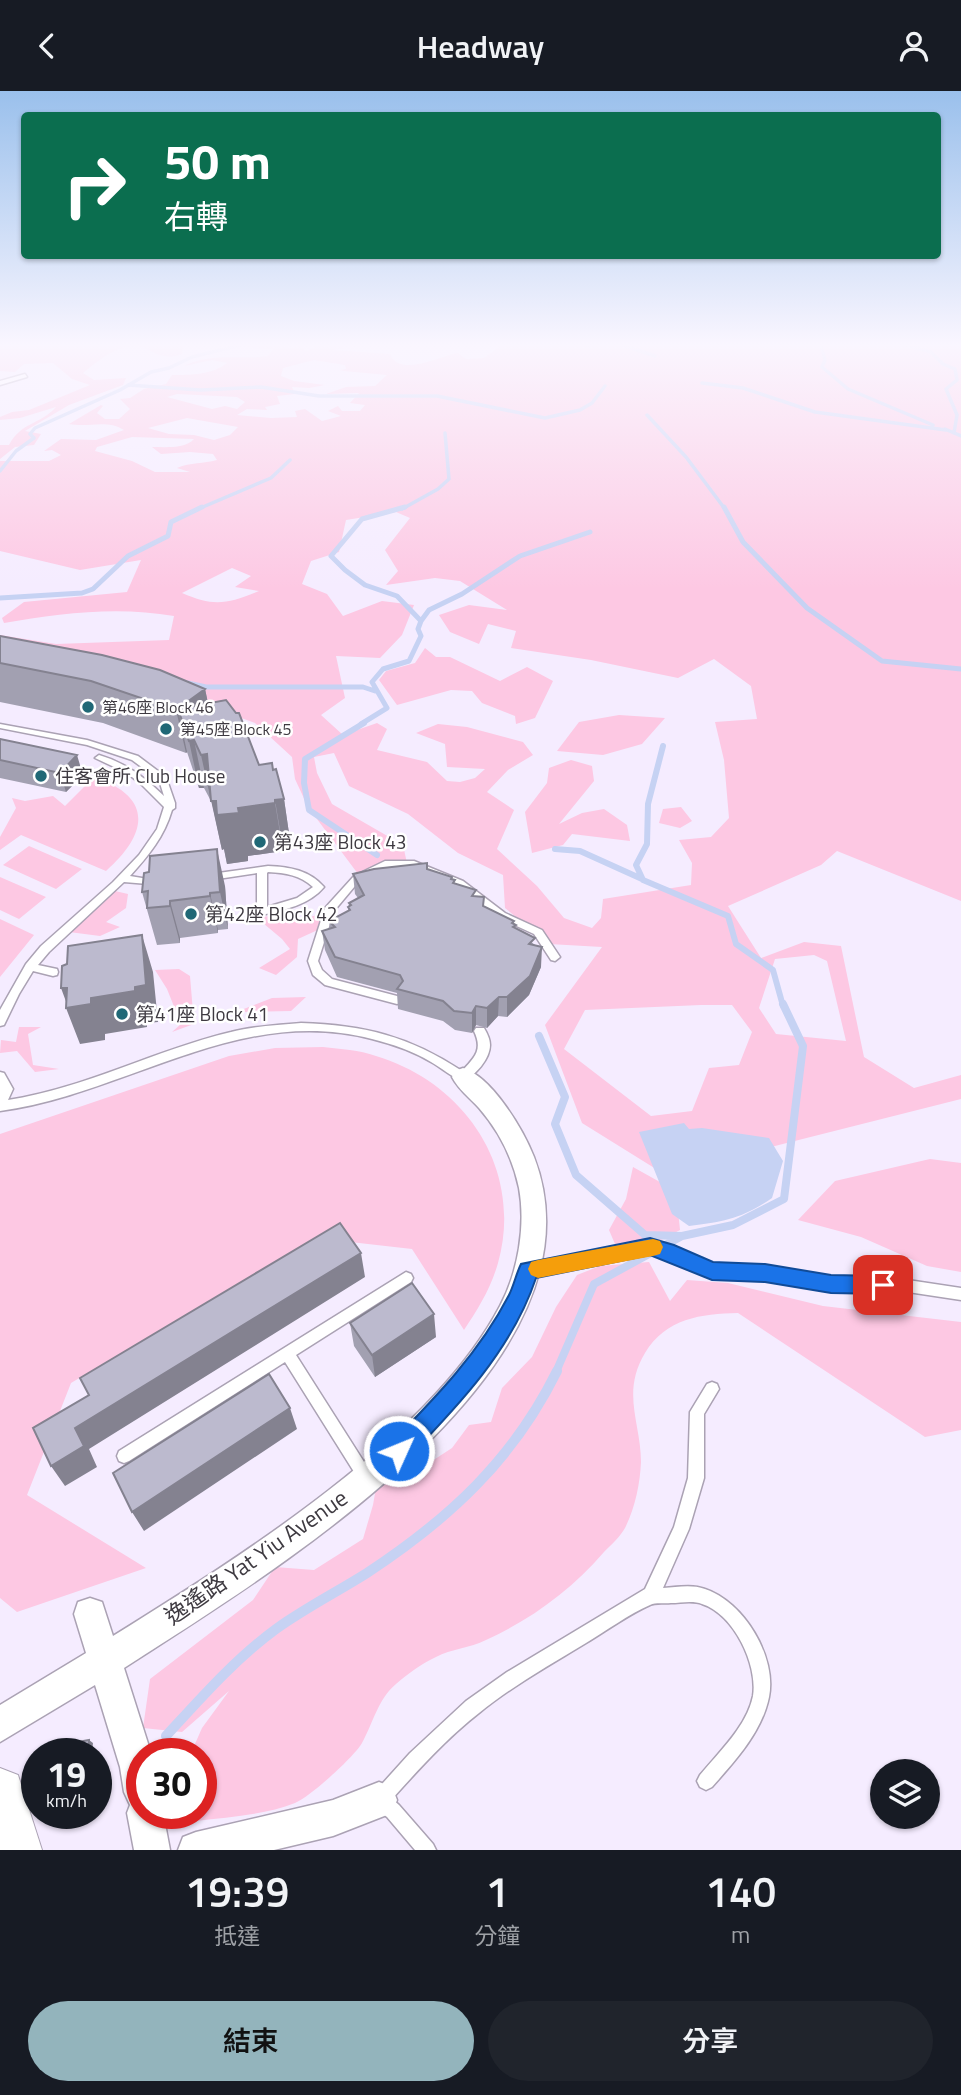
<!DOCTYPE html>
<html lang="zh-TW">
<meta charset="utf-8">
<style>
body{margin:0;font-family:"Titillium Web","Noto Sans TC",sans-serif;background:#20242c;color:#f1f3f6;height:100vh;display:flex;flex-direction:column;font-size:26px;white-space:nowrap}
*{box-sizing:border-box;margin:0}
p{font-size:23px;color:#9ea1a6}
.icon{flex:none;width:38px;height:38px;fill:none;stroke:currentColor;stroke-width:2;stroke-linecap:round;stroke-linejoin:round}
.map{position:relative;height:1759px;overflow:hidden}
.drawer{display:flex;flex-direction:column;background:#171b24;flex:1}
.drawer>*{flex:none}
.top-card{position:absolute;left:21px;top:21px;width:920px;height:147px;border-radius:7px;box-shadow:0 2px 5px #0004;background:#0b6e4f;color:#fff;overflow:hidden}
.controls{position:absolute;left:870px;top:1668px;display:grid;gap:14px}
.controls a{display:grid;place-items:center;width:70px;height:70px;border-radius:50%;background:#171b24;box-shadow:0 2px 5px #0004;font-size:35px}
.speed{position:absolute;left:21px;top:1647px;display:flex;gap:14px;font-size:35px;font-weight:700;text-align:center}
.speed>*{display:grid;place-content:center;width:91px;height:91px;border-radius:50%;background:#171b24;box-shadow:0 2px 5px #0004;line-height:1}
.speed small{font-size:18px;font-weight:400}
.speed .limit{border:10px solid #d22;background:#fff;color:#111}
.pin{position:absolute;display:grid;place-items:center;width:60px;height:60px;color:#fff;margin:-30px;border-radius:14px;box-shadow:0 4px 10px #0006}
.me{position:absolute;width:77px;margin:-38px;rotate:46deg;stroke-linejoin:round;filter:drop-shadow(0 0 5px #0008)}
.turn{display:flex;align-items:center;gap:24px;height:147px;padding:0 28px;font-size:32px}
.turn .icon{width:91px;height:91px;stroke-width:2.5}
.turn b{display:block;font-size:49px;line-height:60px}
.eta{display:flex;justify-content:space-evenly;align-items:center;height:119px;text-align:center}
.eta b{font-size:42px;font-weight:600;line-height:49px}
.action{display:flex;gap:14px;margin-top:auto;padding:14px 28px}
.action a{flex:1;height:80px;border-radius:42px;background:#93b4bc;color:#111;font-size:28px;font-weight:600;line-height:80px;text-align:center}
.action a+a{background:#20242c;color:#f1f3f6}
header{display:flex;justify-content:space-between;align-items:center;height:91px;padding:0 28px;background:#171b24;font-size:32px;font-weight:600}
.map>svg:first-child{display:block}
</style>
<header><svg class="icon" aria-label="back" viewBox="0 0 24 24"><path d="M15 5l-7 7 7 7"/></svg>Headway<svg class="icon" aria-label="person" viewBox="0 0 24 24"><circle cx="12" cy="8" r="4"/><path d="M4 21q1-7 8-7t8 7"/></svg></header>
<div class="map">
<svg width="961" height="1759" viewBox="0 0 961 1759">
<rect width="100%" height="100%" fill="#f5ecff"/>
<path fill="#fdc8e3" fill-rule="evenodd" d="M0,252H198L183,255L182,263C157,272 151,254 133,255C116,255 95,272 83,282L94,289L126,287L123,294L69,314L25,340L41,343L34,354L15,356L0,368V354H9C21,331 40,334 56,316L20,327L0,329V326L12,321L29,319L90,294L72,288L53,272L24,273L15,281L0,280Z
M259,252L292,257L309,252L300,256L307,260L318,253L326,256L342,253L343,258L332,259L390,263C400,287 439,265 458,262L466,268L484,267L499,256L493,252H961V810L837,760L821,774L728,815L761,867L804,851L841,855L864,966L914,997L961,984V1008L664,1083L582,1032L545,934L602,856L549,853L505,817L503,784L458,762L408,723L349,695L334,662L314,666L317,682L332,713L403,754L410,786L367,795L308,716L295,688L292,666L255,632L192,609L0,576V544L56,553L169,549L174,525C119,515 59,522 4,532L2,527L24,511L127,501L141,469L80,479L0,460V370H49L61,364L52,359L44,360L61,348L96,349L124,339C106,328 89,337 69,333L101,314L103,315L97,322L105,328H119L130,318L120,308L130,307L144,298L166,293L172,284C191,284 212,284 227,272L212,269L184,275C212,261 238,269 268,265L273,258L245,256ZM314,269L345,274L346,278L340,279L344,280L387,284L375,295L346,296L326,303L359,302L350,312L365,314L360,320H342L338,315L328,320L341,325L322,330L305,318L295,320L297,326L271,327L237,324L247,318L267,319L265,316L280,313L277,305L295,303L292,296L309,297L325,294L294,290L281,285L283,277ZM177,303L237,306L245,311L237,318L225,315L212,318L167,306ZM187,327L238,336L230,344L214,349L194,344L169,343L148,337ZM132,346L194,348C185,358 166,356 152,356L161,363L190,361L213,363L217,369C203,373 191,371 177,377L190,381H155L132,370L95,360L97,356ZM396,421L410,427L385,459L398,480L386,494L435,487L460,490L507,519L469,514L439,524L450,541L479,553L488,533L516,540L511,557L591,569L678,587L714,568L751,595L757,628L715,631L724,669L729,727L711,746L679,749L692,772L691,794L603,808L601,827L592,837L564,827L537,795L497,758L514,719L487,701L508,679L533,664L523,651L467,636L438,633L416,642L445,653L447,676L485,678L475,687L460,691L447,690L427,671L377,659L387,638L377,632L343,644L321,624L345,607L336,565L380,567L402,544L414,514L382,510L343,525L327,503L302,493L311,470L339,461L346,429ZM232,477L251,485L235,496L259,500C227,513 214,516 182,502ZM814,864L827,870L846,950L776,943L759,917L775,868ZM701,914H732L752,941L739,974L709,977L692,1020L651,1025L564,958L585,919Z
M425,557L436,566H450L500,590L527,576L553,590L535,627L516,633L515,625L482,612L472,600L451,599L397,614L379,589L386,580L415,572Z
M619,624L665,627L642,653L603,664L557,660L579,631Z
M571,669L592,675L594,690L559,733L582,722L604,718L627,734L630,750L572,743L563,754L532,762L525,721L547,692L549,677Z
M94,686C154,706 148,743 106,780L21,744L0,759V746L16,717L12,707L25,710L53,705L65,715Z
M681,716L692,730L680,737L659,732L663,718Z
M29,755L82,778L56,798L3,774Z
M0,786L46,806L19,828L0,819Z
M115,800L128,803L126,817L106,831L120,836L100,845L69,841Z
M323,823L333,832L298,848L297,866L276,884L259,877L290,858L282,848L257,827L275,824L295,829Z
M0,828L34,844L0,886Z
M179,878L190,885L194,933L172,941L181,933L167,898L155,879Z
M306,906L291,920L236,921L272,907Z
M19,936H41L28,943L33,974L59,978L35,981L17,960L0,962L1,949L16,951Z
M323,956C341,958 359,959 376,965C466,992 524,1079 498,1172C491,1197 478,1218 464,1239L412,1158L315,1147L71,1292L27,1404L146,1477L17,1521L0,1507V1043L229,965L275,957Z
M930,1068L961,1072V1181L927,1175L861,1146L798,1129L835,1090Z
M633,1076L676,1100L680,1139L657,1151L615,1153L609,1139L626,1108Z
M649,1171L670,1210L687,1189L728,1192L823,1215L961,1231V1339L925,1346L738,1222C701,1223 666,1227 645,1262C621,1302 641,1332 641,1371C640,1393 635,1417 625,1437C620,1446 611,1454 604,1461C571,1499 532,1528 486,1549C470,1557 451,1558 436,1566C423,1572 407,1583 396,1593C378,1608 373,1632 362,1652C354,1666 310,1706 295,1712C265,1724 229,1726 196,1730L189,1722H201V1662H191L202,1637L229,1600L182,1641L143,1637L150,1588L253,1509L275,1476L314,1479L363,1448L373,1414L378,1385L432,1370L452,1357L469,1334L491,1331L502,1297L532,1266L556,1216L577,1184L600,1175Z"/>
<path fill="#c6d2f3" d="M684,1032L689,1038L702,1037L769,1047L783,1070L772,1107C743,1127 724,1131 689,1135L672,1123L639,1041Z"/>
<g fill="none" stroke-linecap="round" stroke-linejoin="round">
<path stroke="#c6d2f3" stroke-width="3.5" d="M583,252L589,255
M617,252L655,265
M820,252L825,269L822,276L848,298L933,334
M899,252L931,261L943,273L955,278L957,289L946,298L957,324L954,342
M702,292L743,297L815,321L946,339
M128,294L201,299L261,296L319,305H437L545,327L580,319L592,312L605,295
M647,324L686,366L725,418
M945,338L961,345
M0,380L16,360L34,347L30,343L35,337L120,299L151,281L169,277L192,266L248,252
M198,418L271,387L290,369
M402,418L438,398L449,388L445,342"/>
<path stroke="#c6d2f3" stroke-width="5" d="M724,416L743,451L807,517L882,570L961,578
M0,507L82,502L93,498L128,465L168,445L171,431L202,416
M421,530L429,519L462,503L520,465L590,441
M188,592L206,596H363L375,600
M361,633L387,617L372,591L383,578L409,570L421,545L418,538L421,530L397,505L365,494L345,479L331,465L362,428L405,416"/>
<path stroke="#c6d2f3" stroke-width="6" d="M364,632L305,668L304,692L309,719L377,764
M663,655L648,713L647,753L636,774L643,789L728,825L736,853L773,879L783,915
M555,758L580,760L642,788"/>
<path stroke="#c6d2f3" stroke-width="8" d="M539,945L565,1006L555,1033L576,1084L645,1144L682,1145
M556,1281L594,1193L682,1145L733,1134L784,1108L803,955L783,913"/>
<path stroke="#c6d2f3" stroke-width="10" d="M166,1645C200,1608 235,1568 276,1538C305,1517 337,1501 367,1482C449,1428 513,1369 557,1280"/>
<defs>
<path id="service" d="M25,283L27,286L0,294V290Z
M0,633L87,649L138,665L166,686L175,712V717L172,719C164,746 149,764 130,785L160,790L162,792L160,794L124,791L49,861L38,874L57,878L58,881L57,884L53,885L33,880L19,903L4,934L0,935V919L26,873L41,855L113,791L139,764L157,738L164,716L142,694L127,682L95,667L99,664C126,672 144,686 164,705L159,689L132,669L87,654L0,637Z
M385,770H414L463,790L505,822L542,839L560,866L555,870L551,869L534,843L497,826L457,794L413,776H387L360,789L334,820L318,870L322,879L332,888L397,905L401,906L402,909L401,912L397,913L325,894L313,884L308,870L325,817L354,785Z
M268,775C290,776 309,779 324,796C309,814 284,819 262,824L257,821V782L211,789L206,786L211,783ZM268,781C286,782 300,784 313,796L297,807L267,816V782Z
M301,932C364,934 409,945 462,980C475,966 483,959 474,940L476,937H484C487,942 490,948 490,954C490,968 475,985 463,990C451,986 442,977 431,971C413,960 392,953 372,948C239,913 127,1003 0,1020V981L4,982L13,998L8,1009C86,997 155,959 231,941C254,935 277,934 301,932Z
M650,1150L672,1156L713,1174L765,1176L831,1187L908,1189L961,1197V1209L908,1201L831,1199L765,1188L712,1186L665,1165L650,1162L528,1186L523,1184L521,1180L523,1176L528,1174Z
M406,1181L411,1183L413,1187L411,1191L296,1264L371,1382L374,1387L371,1392L366,1395L361,1392L285,1271L129,1370L124,1372L119,1370L117,1365L119,1360Z
M712,1291L717,1293L719,1298L704,1323V1387L689,1438L663,1497C677,1496 692,1493 705,1498C744,1511 777,1566 769,1606C762,1641 735,1670 712,1696L706,1699L700,1696L697,1690L700,1684C719,1661 747,1635 753,1605C758,1574 734,1523 702,1513C693,1509 681,1512 671,1512C664,1513 656,1511 650,1514C629,1523 606,1540 586,1552C550,1574 512,1595 479,1622C447,1647 419,1678 392,1708L399,1714L433,1753L436,1759H415L387,1726L373,1715L370,1709L373,1703L410,1662L466,1610L507,1581L645,1498L674,1436L688,1387L690,1321L707,1293Z"/>
<path id="minor" d="M463,977C492,986 523,1038 534,1066C615,1277 269,1483 124,1577L151,1662H142V1722H163L170,1759H134L127,1722L130,1714L124,1701L120,1676L95,1594L0,1651V1614L86,1562L74,1523L78,1511L90,1507L102,1511L113,1545C238,1467 431,1347 500,1215C518,1181 526,1135 519,1097C513,1068 499,1040 479,1017C470,1007 458,998 452,986L455,980Z
M379,1691L392,1696L397,1709L392,1722L333,1745L274,1759H178L183,1746L196,1741L333,1709Z"/>
<path id="secondary" d="M0,1677L18,1684L42,1759H0Z"/>
</defs>
<use href="#service" stroke="#aba2b4" stroke-width="3"/>
<use href="#minor" stroke="#aba2b4" stroke-width="3"/>
<use href="#secondary" stroke="#aba2b4" stroke-width="2"/>
<use href="#service" fill="#fff" fill-rule="evenodd"/>
<use href="#minor" fill="#fff" fill-rule="evenodd"/>
<use href="#secondary" fill="#fff" fill-rule="evenodd"/>
</g>
<path fill="#a2a0b1" d="M0,545L205,598L208,612L259,674L273,679L284,708L291,756L283,757V760L248,765V770L227,773L224,758L222,759L212,712L204,697H199L187,661L186,662L103,632L0,611Z
M0,648L83,684L66,701L0,687Z
M427,778L452,786L455,793L476,806L484,816L514,833L515,838L535,854L541,876L529,904L507,926L498,925L487,937L476,934L472,942L455,939L443,930L398,918L397,902L337,886L325,859L322,840L330,837L329,830L348,820L349,812L358,807L355,803L353,783Z
M225,795L228,838L218,839V842L180,847V852L157,854L142,801Z
M350,1232L436,1246L375,1286L354,1255Z"/>
<path fill="#848290" d="M205,598L214,640L194,649L204,697H199L189,650L178,618L187,661L186,662L176,619Z
M207,663L238,717L275,712L283,760L248,765V770L227,773L224,758L222,759L201,664Z
M77,664L83,684L66,701L60,682Z
M284,708L291,756L283,757L275,709Z
M217,758L225,795L228,838L220,801Z
M210,802L218,839V842L210,805Z
M170,810L180,847V852L170,815Z
M142,844L153,881L158,931L147,932V936L105,943V949L80,953L66,917L68,916L61,897H67L91,907L135,896Z
M542,856L541,876L529,904L507,926V906Z
M499,906L498,925L487,937V917Z
M476,915V934L472,942V922Z
M361,1162L365,1186L89,1358L97,1376L65,1395L51,1375L75,1337Z
M434,1223L436,1246L375,1286L372,1264Z
M290,1317L297,1338L144,1440L132,1421Z
M89,1649L93,1652L92,1662H88Z"/>
<path fill="#bcbace" stroke="#848290" stroke-width="2" d="M0,545L102,564L160,579L205,598L176,619L91,590L0,572Z
M226,609L236,622H239L259,674L272,672L273,679L276,678L284,708L275,709V712L238,717L239,722L217,724L216,710H211L207,663L201,664L194,649L189,650L178,618Z
M0,648L77,664L60,682L0,669Z
M217,758L220,801L210,802V805L170,810V815L147,817L148,800L142,801L144,782L149,781L150,765Z
M427,772V778L452,786L451,788L455,789L453,792L476,799L472,805L484,806L483,815L514,830L512,832L516,834L513,836L535,847L529,853L542,856L530,885L507,906H499L487,917L476,915L472,922L454,920L443,910L397,898L403,890L400,884L335,866L322,840L335,836L329,830L350,819L348,816L351,814L349,812L364,804L353,783L374,778Z
M142,844L146,894L135,896V900L91,907V913L66,917L67,897H61L62,875L67,873L68,855Z
M340,1132L361,1162L75,1337L84,1355L51,1375L33,1337L89,1304L80,1287Z
M412,1192L434,1223L372,1264L350,1232Z
M269,1283L290,1317L132,1421L113,1382Z
M89,1649L88,1662H65L66,1653Z"/>
<linearGradient id="sky" x2="0" y2="1"><stop stop-color="#9ac0ec"/><stop offset="0.51" stop-color="#faf6ff"/><stop offset="1" stop-color="#faf6ff" stop-opacity="0"/></linearGradient>
<rect width="961" height="498" fill="url(#sky)"/>
<path fill="#1a73e8" stroke="#114b97" stroke-width="2" d="M650,1147L674,1154L713,1171L765,1173L831,1184L883,1185L890,1188L893,1194L890,1201L883,1203L831,1202L765,1191L712,1189L650,1164L536,1187C512,1259 458,1315 407,1368L399,1371L391,1368L388,1360L391,1352C436,1306 479,1262 509,1204C514,1194 516,1183 521,1173Z"/>
<path fill="#f59e0b" d="M653,1148L660,1150L663,1156L660,1163L653,1165L538,1187L531,1184L528,1178L531,1171L538,1169Z"/>
<g fill="#206876" stroke="#fff" stroke-width="2.5">
<circle cx="88" cy="616" r="7"/>
<circle cx="166" cy="638" r="7"/>
<circle cx="41" cy="685" r="7"/>
<circle cx="260" cy="751" r="7"/>
<circle cx="191" cy="823" r="7"/>
<circle cx="122" cy="923" r="7"/>
</g>
<g text-anchor="middle" stroke-width="5" stroke-linejoin="round" paint-order="stroke">
<g font-size="16" fill="#3e3a41" stroke="#fff" text-anchor="start">
<text x="102" y="622">第46座 Block 46</text>
<text x="180" y="644">第45座 Block 45</text>
</g>
<g font-size="19" fill="#3e3a41" stroke="#fff" text-anchor="start">
<text x="55" y="692">住客會所 Club House</text>
<text x="274" y="758">第43座 Block 43</text>
<text x="205" y="830">第42座 Block 42</text>
<text x="136" y="930">第41座 Block 41</text>
</g>
<g font-size="23" fill="#3e3a41" stroke="#fff">
<text transform="translate(256 1466) rotate(-35)" y="8">逸遙路 Yat Yiu Avenue</text>
</g>
</g>
</svg>
<div class="controls">
<a><svg class="icon" aria-label="layers" viewBox="0 0 24 24"><path d="M12 4l9 5-9 5-9-5zM3 14l9 5 9-5"/></svg></a>
</div>
<div class="speed"><div>19<small>km/h</small></div><div class="limit">30</div></div>
<div class="pin" style="left:883px;top:1194px;background:#d93025"><svg class="icon" aria-label="arrive" viewBox="0 0 24 24"><path d="M6 21V4h12l-3 4 3 4H6"/></svg></div>
<svg class="me" style="left:399px;top:1360px" viewBox="-20 -20 40 40"><circle r="17" fill="#1a73e8" stroke="#fff" stroke-width="3"/><path d="M0-11L8 9 0 5-8 9z" fill="#fff"/></svg>
<div class="top-card">
<div class="turn"><svg class="icon" aria-label="right" viewBox="0 0 24 24"><path d="M7 20v-9h11M14 6l5 5-5 5"/></svg><div><b>50 m</b>右轉</div></div>
</div>
</div>
<section class="drawer">
<div class="eta">
<div><b>19:39</b><p>抵達</p></div>
<div><b>1</b><p>分鐘</p></div>
<div><b>140</b><p>m</p></div>
</div>
<div class="action"><a>結束</a><a>分享</a></div>
</section>
